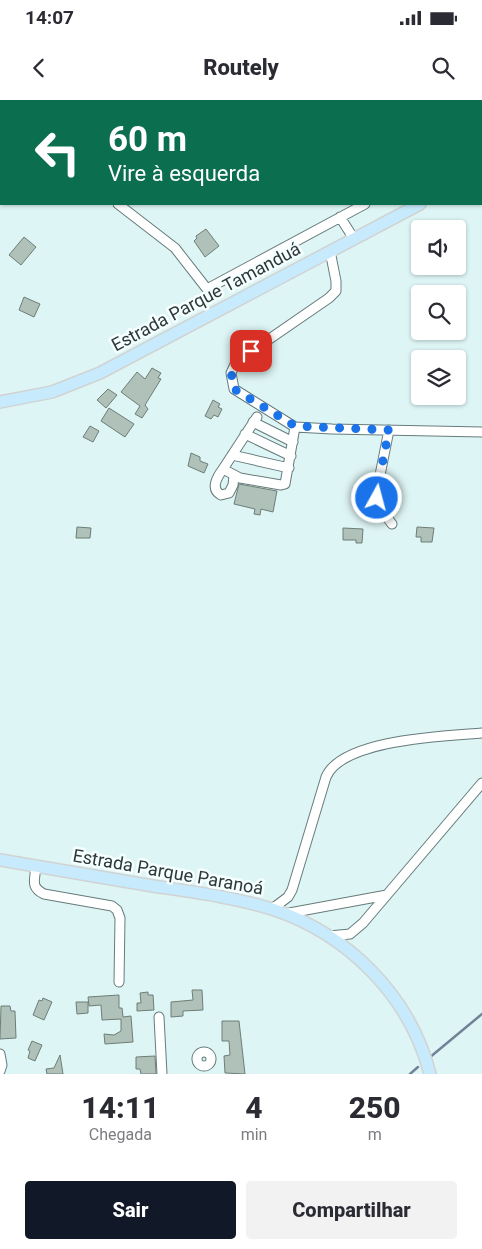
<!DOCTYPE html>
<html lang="pt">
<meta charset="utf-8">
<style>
body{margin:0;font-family:Roboto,sans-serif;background:#f2f2f3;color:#2b2b33;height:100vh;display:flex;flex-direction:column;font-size:19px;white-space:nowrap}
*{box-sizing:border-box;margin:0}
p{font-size:16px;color:#7c7c81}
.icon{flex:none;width:28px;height:28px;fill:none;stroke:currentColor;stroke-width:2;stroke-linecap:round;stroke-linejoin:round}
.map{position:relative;height:974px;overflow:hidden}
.sheet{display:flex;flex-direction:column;background:#fff;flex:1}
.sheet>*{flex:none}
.guide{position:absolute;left:0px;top:0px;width:482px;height:105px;box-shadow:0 1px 4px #0004;background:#0b6e4f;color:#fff;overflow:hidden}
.tools{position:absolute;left:411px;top:120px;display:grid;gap:10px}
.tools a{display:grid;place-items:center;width:55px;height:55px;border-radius:5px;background:#fff;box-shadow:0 1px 4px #0004;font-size:25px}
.pin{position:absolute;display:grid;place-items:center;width:42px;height:42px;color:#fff;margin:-21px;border-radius:10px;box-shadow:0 2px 8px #0006}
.me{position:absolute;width:55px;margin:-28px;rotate:7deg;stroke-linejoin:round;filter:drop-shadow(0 0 4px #0008)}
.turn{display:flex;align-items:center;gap:18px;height:105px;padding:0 25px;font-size:22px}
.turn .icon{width:65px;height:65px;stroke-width:2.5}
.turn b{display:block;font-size:35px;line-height:42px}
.eta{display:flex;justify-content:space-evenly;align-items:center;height:85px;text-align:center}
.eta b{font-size:30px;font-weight:800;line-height:35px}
.button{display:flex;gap:10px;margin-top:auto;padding:10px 25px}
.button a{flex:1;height:58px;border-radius:5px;background:#111827;color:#fff;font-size:20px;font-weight:800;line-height:58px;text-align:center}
.button a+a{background:#f2f2f3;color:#2b2b33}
.status{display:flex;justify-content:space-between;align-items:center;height:35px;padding:0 25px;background:#fff;direction:ltr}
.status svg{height:14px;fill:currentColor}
header{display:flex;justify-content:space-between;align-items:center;height:65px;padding:0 25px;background:#fff;font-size:22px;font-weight:800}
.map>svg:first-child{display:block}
</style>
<div class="status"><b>14:07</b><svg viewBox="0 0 49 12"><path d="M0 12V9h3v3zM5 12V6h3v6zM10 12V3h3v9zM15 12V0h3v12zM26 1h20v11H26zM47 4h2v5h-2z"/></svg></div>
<header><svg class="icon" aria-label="back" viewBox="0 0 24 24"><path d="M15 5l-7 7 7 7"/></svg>Routely<svg class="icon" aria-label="search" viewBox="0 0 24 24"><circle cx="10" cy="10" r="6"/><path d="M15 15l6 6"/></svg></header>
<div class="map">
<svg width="482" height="974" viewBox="0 0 482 974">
<rect width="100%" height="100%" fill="#def5f5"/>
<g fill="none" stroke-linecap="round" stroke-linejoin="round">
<path stroke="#718299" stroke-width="2.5" d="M429,958L482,914
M410,974L418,967"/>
</g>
<path fill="#afc1b8" stroke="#6d7e76" d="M206,129L219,146L205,157L194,141L197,138L196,136Z
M24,137L36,147L21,165L9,155Z
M24,197L40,204L34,217L19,210Z
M152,268L161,273L158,278L161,279L145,305L148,309L142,318L135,314L140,306L121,292L137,272L145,279Z
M108,289L117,295L106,308L97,300Z
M213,300L220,304L218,307L222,309L218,317L214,315L211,319L205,316Z
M109,308L134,324L125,337L101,321Z
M90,326L99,331L93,342L83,337Z
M191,353L200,357V361L208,364L204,373L188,366Z
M239,384L277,391L273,412L261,409L260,415L254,414L255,409L234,404Z
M77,427L91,428L90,438H76Z
M417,427L434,428L432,442H421V437H416Z
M343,428L363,429L362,443H356V440H343Z
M192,890H202L203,910L183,911V916L171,917V902L193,900Z
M148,892V895H153L154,910L137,911V903H141L140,893Z
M119,895V908H122L123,917L131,916L133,942L105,944L104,934L114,935L121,931V919L102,920L101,905L89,906L88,897Z
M43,898L52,902L44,920L33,915L39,900L42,901Z
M76,902H88V913L77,914Z
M1,906H10L11,911H15L16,938L0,939Z
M222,921H239L245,974L225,973L224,956L230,955L229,941H222Z
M32,941L42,945L35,961L28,958L30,951L28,950Z
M60,955L63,974H47L46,969L54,968Z
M155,956L156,974H141L140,969H136V957Z"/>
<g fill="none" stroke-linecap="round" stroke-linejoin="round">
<defs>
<path id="minor" d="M64,0V1
M0,87H1
M118,104L175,148L207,189L365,104
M340,117L354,139
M330,151L336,181V191L329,198L236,262L231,273L234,289L295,327L332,329L482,332
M257,317L223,369L240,378L281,385L285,384L295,327
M253,322L293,342
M389,330L377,390L380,408L392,424
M245,334L291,356
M232,355L289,368
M223,369C217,377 210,389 221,395L229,393L233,385L234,376
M36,766C35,780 30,787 44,794L112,806L117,810L120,818L119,882
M272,809L288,797L292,790L326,677C342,639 446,636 482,633
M284,814L387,795
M329,836L350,834L363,823L482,683
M159,917L162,974
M197 959a7 7 0 1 1 14 0a7 7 0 1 1-14 0Z
M0,954L2,965L0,971"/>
<path id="major" d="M481,71H482
M0,302L52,292L100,273L420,104
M0,760C51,769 102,777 153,786C193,792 233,797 272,809C348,834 410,896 430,974"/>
</defs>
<use href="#minor" stroke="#677b7b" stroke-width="11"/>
<use href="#major" stroke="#d1d3d3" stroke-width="14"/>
<use href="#minor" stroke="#fff" stroke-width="9"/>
<use href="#major" stroke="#c7ebfc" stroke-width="11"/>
</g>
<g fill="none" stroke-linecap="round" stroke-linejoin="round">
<path stroke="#1a73e8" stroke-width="9" stroke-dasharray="0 16.2" d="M251,251C236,262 227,270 234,289L295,326L389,330L377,390V398"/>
</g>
<g text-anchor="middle" stroke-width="5" stroke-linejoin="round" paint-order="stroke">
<g font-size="18" fill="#2f3838" stroke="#f6ffff">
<text transform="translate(206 197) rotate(-28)" y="6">Estrada Parque Tamanduá</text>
<text transform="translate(168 772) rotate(10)" y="6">Estrada Parque Paranoá</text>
</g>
</g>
</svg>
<div class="tools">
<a><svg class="icon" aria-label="sound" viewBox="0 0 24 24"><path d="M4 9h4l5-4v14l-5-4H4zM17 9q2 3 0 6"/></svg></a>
<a><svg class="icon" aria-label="search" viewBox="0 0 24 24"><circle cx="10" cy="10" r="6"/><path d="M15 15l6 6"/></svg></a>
<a><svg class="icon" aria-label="layers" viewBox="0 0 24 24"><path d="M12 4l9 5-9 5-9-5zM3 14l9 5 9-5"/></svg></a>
</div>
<div class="pin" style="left:251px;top:251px;background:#d93025"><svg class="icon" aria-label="arrive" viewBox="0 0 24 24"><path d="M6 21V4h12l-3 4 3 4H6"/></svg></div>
<svg class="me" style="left:377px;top:398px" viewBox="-20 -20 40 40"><circle r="17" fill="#1a73e8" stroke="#fff" stroke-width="3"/><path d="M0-11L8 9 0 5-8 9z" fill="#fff"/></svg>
<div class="guide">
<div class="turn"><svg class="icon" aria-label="left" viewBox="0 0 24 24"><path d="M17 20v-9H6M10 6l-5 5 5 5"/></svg><div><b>60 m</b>Vire à esquerda</div></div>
</div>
</div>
<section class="sheet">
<div class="eta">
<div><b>14:11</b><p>Chegada</p></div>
<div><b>4</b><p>min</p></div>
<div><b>250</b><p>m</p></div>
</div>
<div class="button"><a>Sair</a><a>Compartilhar</a></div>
</section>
